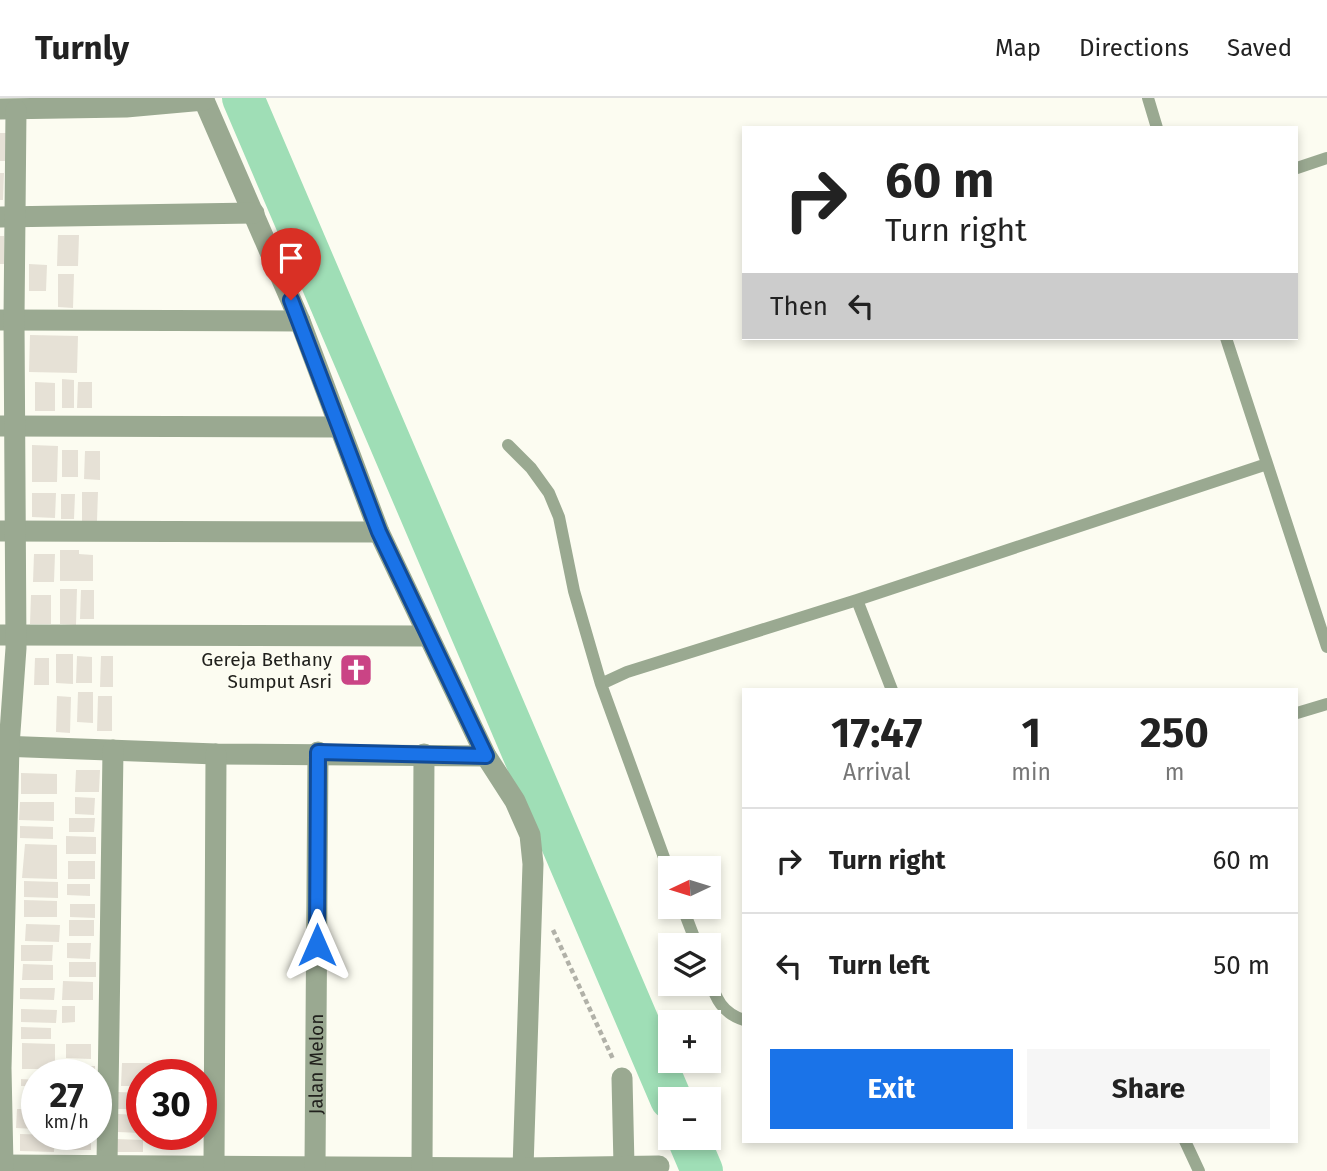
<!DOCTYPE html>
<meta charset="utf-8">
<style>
body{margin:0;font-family:"Fira Sans",sans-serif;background:#f6f6f6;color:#222;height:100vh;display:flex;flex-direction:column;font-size:26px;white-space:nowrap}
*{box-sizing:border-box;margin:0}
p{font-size:23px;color:#767676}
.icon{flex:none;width:38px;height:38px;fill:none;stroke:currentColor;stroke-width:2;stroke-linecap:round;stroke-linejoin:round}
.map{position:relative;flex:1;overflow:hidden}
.sheet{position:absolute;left:742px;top:590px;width:556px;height:455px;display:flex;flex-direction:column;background:#fff;border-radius:0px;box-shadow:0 4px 10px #0003}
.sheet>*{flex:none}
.top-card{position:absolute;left:742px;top:28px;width:556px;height:214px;border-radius:0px;box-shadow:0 4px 10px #0003;background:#fff;color:#222;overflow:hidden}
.needle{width:46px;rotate:266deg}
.fabs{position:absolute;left:658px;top:758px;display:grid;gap:14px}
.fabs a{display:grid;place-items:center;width:63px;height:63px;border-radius:0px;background:#fff;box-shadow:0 4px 10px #0003;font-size:35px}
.speed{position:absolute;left:21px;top:961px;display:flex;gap:14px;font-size:35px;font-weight:700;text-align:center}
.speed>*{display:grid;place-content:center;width:91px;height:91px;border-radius:50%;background:#fff;box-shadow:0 4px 10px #0003;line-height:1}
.speed small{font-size:18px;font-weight:400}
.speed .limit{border:10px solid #d22;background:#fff;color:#111}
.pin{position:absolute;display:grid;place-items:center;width:60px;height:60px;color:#fff;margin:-72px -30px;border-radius:50% 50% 50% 0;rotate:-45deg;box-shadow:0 0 7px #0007}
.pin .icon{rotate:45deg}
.me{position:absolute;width:77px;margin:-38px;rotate:0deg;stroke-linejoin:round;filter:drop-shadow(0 0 5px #0008)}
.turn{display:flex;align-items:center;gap:24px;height:147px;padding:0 28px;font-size:32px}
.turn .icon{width:91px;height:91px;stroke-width:2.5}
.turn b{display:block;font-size:49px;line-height:60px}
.then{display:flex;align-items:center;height:66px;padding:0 28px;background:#0003;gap:14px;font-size:26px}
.eta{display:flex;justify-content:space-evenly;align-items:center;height:119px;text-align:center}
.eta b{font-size:42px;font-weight:700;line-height:49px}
.cta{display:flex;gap:14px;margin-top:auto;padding:14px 28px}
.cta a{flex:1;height:80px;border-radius:0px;background:#1a73e8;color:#fff;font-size:28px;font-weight:700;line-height:80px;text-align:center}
.cta a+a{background:#f6f6f6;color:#222}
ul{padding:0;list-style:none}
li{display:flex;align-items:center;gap:21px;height:105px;padding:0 28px;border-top:2px solid #e0e0e0}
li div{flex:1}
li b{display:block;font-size:26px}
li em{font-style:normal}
header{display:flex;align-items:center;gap:42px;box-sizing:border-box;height:98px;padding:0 35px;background:#fff;border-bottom:2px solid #e0e0e0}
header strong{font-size:33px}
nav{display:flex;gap:38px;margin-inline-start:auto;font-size:24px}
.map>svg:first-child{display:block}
</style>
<header>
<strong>Turnly</strong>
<nav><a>Map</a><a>Directions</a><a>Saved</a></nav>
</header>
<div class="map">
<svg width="1327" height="1073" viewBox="0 0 1327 1073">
<rect width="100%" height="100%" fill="#fcfcf1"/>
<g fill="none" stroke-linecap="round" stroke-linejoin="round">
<path stroke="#9fdeb6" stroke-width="42" d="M243,0L671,1001
M688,1040L702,1073"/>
</g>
<path fill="#e6e1d6" d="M0,35H8L7,63H0Z
M0,75H4L3,102H0Z
M58,137H79L78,168H57Z
M0,138H4V166H0Z
M29,166L47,167L46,193H29Z
M58,176H74L73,210L58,209Z
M30,237L78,238L77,275L29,274Z
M62,281L74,282V310H62Z
M35,284L55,285V313H35Z
M78,284H92V310H77Z
M32,347L58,348L57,384H32Z
M62,352H78V379H62Z
M85,353H100V382L84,381Z
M82,394H98L97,423H82Z
M32,395H56L55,420L32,419Z
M61,396H75L74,421H61Z
M60,452H79V456L93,457V483H60Z
M34,456H55L54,484H33Z
M60,491H77L76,527L60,526Z
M81,492H94V521H80Z
M31,497H51V526H30Z
M56,556H73V586L56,585Z
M77,558L92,559V585H76Z
M101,558H113V589H100Z
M35,560H49V587H34Z
M78,594H93V625L77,624Z
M57,598L71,599L70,635L56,634Z
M98,598H112V633H97Z
M76,672H100L99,694H75Z
M21,675L57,676V696H21Z
M75,699L95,700L94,717L75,716Z
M20,704H54V723L19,722Z
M69,720H95L94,734H69Z
M20,728L53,729V741L20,740Z
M66,738L96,739V756H66Z
M25,746L57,747V781L22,780Z
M68,763H95V781H68Z
M24,783L58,784V800L24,799Z
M67,786H90V798L67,797Z
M24,802L57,803V819H24Z
M70,806H95V820L70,819Z
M69,822H94V838H69Z
M26,826L60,827L59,844L25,843Z
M67,845H91L90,861L67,860Z
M21,847H53L52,863H21Z
M69,864H96V879H69Z
M23,866L53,867V882H22Z
M63,883L93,884V902H62Z
M20,890H55L54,902L20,901Z
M62,908H75V924L62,925Z
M21,911L57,912L56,925L21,924Z
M21,929L51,930V941H21Z
M22,945L55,946V971H22Z
M66,946H91V961L66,960Z
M122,965H150V976H142V988H121Z
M72,968H95V976H72Z
M21,981L37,982V988H21Z
M118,994L142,995V1011H118Z
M25,998H37V1008L24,1007Z
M17,1011H37V1031L16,1030Z
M118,1016L142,1017V1035L117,1034Z
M20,1036L55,1037L54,1054L20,1053Z
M68,1036H91V1052H68Z
M116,1041L143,1042V1054H116Z"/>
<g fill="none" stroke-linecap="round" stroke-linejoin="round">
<path stroke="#b1b1a8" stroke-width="4.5" stroke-dasharray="5 3.5" stroke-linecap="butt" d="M553,832L613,961"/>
<path stroke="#9aa991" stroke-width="12" d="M1148,0L1157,30
M1297,70L1327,60
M1226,240L1327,549
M508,347L531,370L549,395L559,419L574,493L601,586
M857,502L892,592
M1297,615L1327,606
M670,776L601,586L627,574L857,502L1267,366
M682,808L697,847
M709,880C716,901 722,915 744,922
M1185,1043L1199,1073"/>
<g stroke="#9aa991" stroke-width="21">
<path d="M203,0L300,223L379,434L486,658L515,703L530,737L533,766L523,1070"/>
<path d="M0,11L126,9L204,2"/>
<path d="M0,119L254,115"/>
<path d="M1,222L300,223"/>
<path d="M0,328L339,329"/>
<path d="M0,433L379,434"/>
<path d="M0,537L427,538"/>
<path d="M0,648L216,656L486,658"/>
<path d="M622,980L624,1068"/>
<path d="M107,1066L113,652"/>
<path d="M0,1067L523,1070L659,1068"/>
<path d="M3,1068L1,970L9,648L16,550L14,222L16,12"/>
<path d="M214,1068L216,656"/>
<path id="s1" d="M315,1068L318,654"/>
<path d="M422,1069L424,656"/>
</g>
</g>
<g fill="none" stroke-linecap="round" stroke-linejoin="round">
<defs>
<path id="route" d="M291,202L379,434L486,658L318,654L317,847"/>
</defs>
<use href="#route" stroke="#114b97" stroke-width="18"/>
<use href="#route" stroke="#1a73e8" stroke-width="12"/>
</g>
<defs>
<symbol id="church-square" viewBox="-11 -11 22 22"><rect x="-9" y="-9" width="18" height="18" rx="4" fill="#ca4485" stroke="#fcfcf1"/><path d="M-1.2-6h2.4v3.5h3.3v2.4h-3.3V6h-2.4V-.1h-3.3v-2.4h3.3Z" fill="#fff"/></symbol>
</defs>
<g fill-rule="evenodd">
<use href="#church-square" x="337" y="553" width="38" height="38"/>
</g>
<g text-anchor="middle" stroke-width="5" stroke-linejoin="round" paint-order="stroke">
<g font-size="19" fill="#21211d" stroke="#fcfcf1" text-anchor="end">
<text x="332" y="568">Gereja Bethany<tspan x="332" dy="22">Sumput Asri</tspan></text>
</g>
<g font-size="19" fill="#21211d" stroke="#fcfcf1">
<text dy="7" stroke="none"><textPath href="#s1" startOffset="102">Jalan Melon</textPath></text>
</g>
</g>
</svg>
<div class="fabs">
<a><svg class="needle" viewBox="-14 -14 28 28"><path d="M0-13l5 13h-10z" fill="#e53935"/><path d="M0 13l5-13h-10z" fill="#767676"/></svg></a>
<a><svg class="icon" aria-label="layers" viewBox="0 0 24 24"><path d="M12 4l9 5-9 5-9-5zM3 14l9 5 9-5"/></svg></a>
<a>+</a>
<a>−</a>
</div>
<div class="speed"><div>27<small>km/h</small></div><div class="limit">30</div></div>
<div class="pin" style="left:291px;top:202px;background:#d93025"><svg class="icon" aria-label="arrive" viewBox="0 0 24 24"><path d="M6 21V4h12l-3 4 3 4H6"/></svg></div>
<svg class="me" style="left:317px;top:847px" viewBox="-20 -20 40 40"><path d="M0-17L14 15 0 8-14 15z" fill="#1a73e8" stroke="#fff" stroke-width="4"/></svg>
<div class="top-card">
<div class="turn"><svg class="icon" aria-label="right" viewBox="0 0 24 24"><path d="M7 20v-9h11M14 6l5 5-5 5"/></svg><div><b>60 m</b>Turn right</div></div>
<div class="then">Then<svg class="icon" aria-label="left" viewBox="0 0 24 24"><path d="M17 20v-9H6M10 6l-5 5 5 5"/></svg></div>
</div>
<section class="sheet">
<div class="eta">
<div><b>17:47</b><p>Arrival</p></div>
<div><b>1</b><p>min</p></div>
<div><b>250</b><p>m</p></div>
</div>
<ul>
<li><svg class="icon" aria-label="right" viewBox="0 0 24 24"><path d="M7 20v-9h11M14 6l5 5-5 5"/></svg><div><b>Turn right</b></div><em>60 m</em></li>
<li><svg class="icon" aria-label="left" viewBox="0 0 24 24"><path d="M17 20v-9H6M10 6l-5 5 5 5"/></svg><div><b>Turn left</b></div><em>50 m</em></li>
</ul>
<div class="cta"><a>Exit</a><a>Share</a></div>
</section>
</div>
